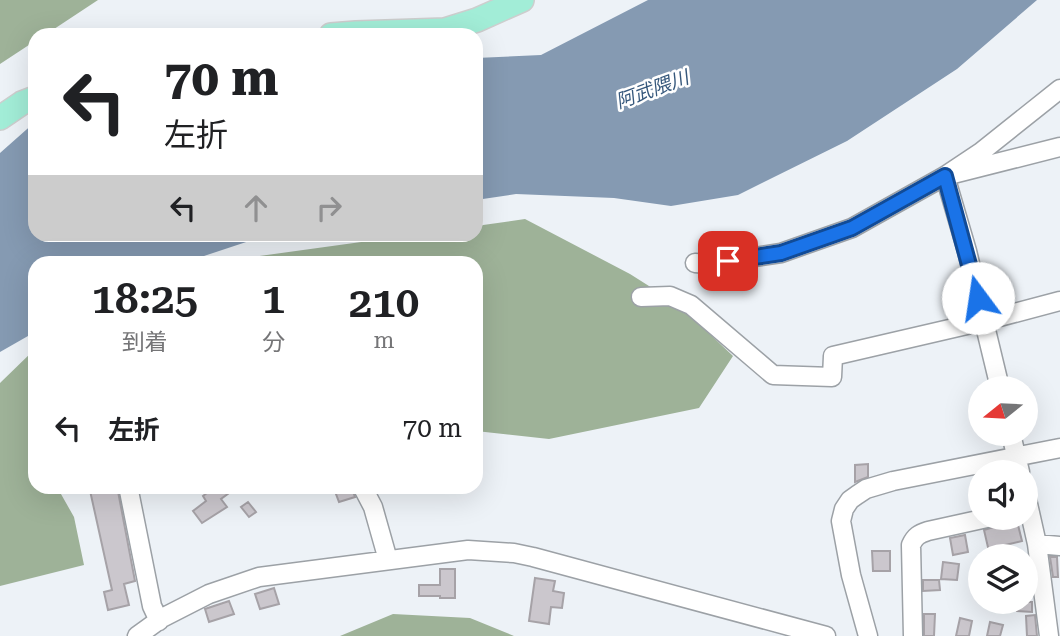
<!DOCTYPE html>
<html lang="ja">
<meta charset="utf-8">
<style>
body{margin:0;font-family:"Roboto Serif","Noto Sans JP",serif;background:#f6f6f6;color:#202124;height:100vh;display:flex;flex-direction:column;font-size:26px;white-space:nowrap}
*{box-sizing:border-box;margin:0}
p{font-size:23px;color:#757577}
.icon{flex:none;width:38px;height:38px;fill:none;stroke:currentColor;stroke-width:2;stroke-linecap:round;stroke-linejoin:round}
.map{position:relative;flex:1;overflow:hidden}
.details{position:absolute;left:28px;top:256px;width:455px;height:238px;display:flex;flex-direction:column;background:#fff;border-radius:21px;box-shadow:0 7px 28px #0002}
.details>*{flex:none}
.banner{position:absolute;left:28px;top:28px;width:455px;height:214px;border-radius:21px;box-shadow:0 7px 28px #0002;background:#fff;color:#202124;overflow:hidden}
.needle{width:46px;rotate:252deg}
.fabs{position:absolute;left:968px;top:376px;display:grid;gap:14px}
.fabs a{display:grid;place-items:center;width:70px;height:70px;border-radius:50%;background:#fff;box-shadow:0 7px 28px #0002;font-size:35px}
.pin{position:absolute;display:grid;place-items:center;width:60px;height:60px;color:#fff;margin:-30px;border-radius:14px;box-shadow:0 4px 10px #0006}
.me{position:absolute;width:77px;margin:-38px;rotate:346deg;stroke-linejoin:round;filter:drop-shadow(0 0 5px #0008)}
.turn{display:flex;align-items:center;gap:24px;height:147px;padding:0 21px;font-size:32px}
.turn .icon{width:91px;height:91px;stroke-width:2.5}
.turn b{display:block;font-size:49px;line-height:60px}
.lanes{display:flex;align-items:center;height:66px;padding:0 21px;background:#0003;justify-content:center;gap:35px;direction:ltr}
.lanes .off{opacity:.35}
.eta{display:flex;justify-content:space-evenly;align-items:center;height:119px;text-align:center}
.eta b{font-size:42px;font-weight:600;line-height:49px}
ul{padding:0;list-style:none}
li{display:flex;align-items:center;gap:21px;height:105px;padding:0 21px}
li div{flex:1}
li b{display:block;font-size:26px}
li em{font-style:normal}
.map>svg:first-child{display:block}
</style>
<div class="map">
<svg width="1060" height="636" viewBox="0 0 1060 636">
<rect width="100%" height="100%" fill="#edf2f7"/>
<path fill="#9eb298" d="M0,0H98L45,35H35V41L0,64Z
M525,219L630,274L679,305L733,356L699,408L549,439L476,431V262H231L245,258L412,235L476,234V226Z
M35,349V486L57,487L74,517L84,565L0,586V383Z
M393,614L470,618L514,636H340Z"/>
<path fill="#859ab2" d="M648,0H1037L957,69L847,141L738,195L671,206L614,198L516,194L476,200V58L541,55Z
M35,122V234L267,235L186,262H35V332L0,352V153Z"/>
<path fill="#cbc7cd" stroke="#a6a2a7" stroke-width="2" d="M868,464V477L855,482V465Z
M89,486H99L100,490L117,486L135,581L124,584L129,605L108,610L104,592L112,590Z
M216,486H224L229,493L221,499L227,507L202,523L193,511L206,501L203,496Z
M333,486H351L355,497L339,502Z
M248,502L256,512L249,517L241,507Z
M1000,525L1001,528L1018,525L1022,541L1005,545L1007,555L990,556L984,530Z
M965,535L968,552L953,555L950,538Z
M872,551H890V571H873Z
M1050,557H1057L1058,577H1053Z
M943,562L959,564L957,580L941,579Z
M440,569H455V598H440V596H419V585H440Z
M535,578L555,581L553,591L564,593L562,608L551,607L549,624L529,621Z
M923,580H939L940,590L923,591Z
M274,588L279,604L260,609L255,594Z
M229,601L234,614L209,622L205,609Z
M1017,602H1032V612L1017,611Z
M924,614H935L934,636H924Z
M1035,615L1037,636H1027L1026,616Z
M960,618L972,621L969,636H956Z
M990,622L1003,625L1000,636H987Z"/>
<g fill="none" stroke-linecap="round" stroke-linejoin="round">
<defs>
<path id="minor" d="M695,263L708,264L781,253L852,228L945,176L981,152L1060,89
M641,297L670,296L691,305L773,375L832,377L833,356L984,321L1060,301
M1000,388L967,251L945,176L1060,147
M1011,434L1020,472
M128,486L152,606L159,621
M362,486L373,507L388,560
M1026,495L1037,544L1049,636
M1037,544L1060,546
M137,636L162,618L209,594L259,577L468,550L514,553L533,557L826,636
M868,636L851,575L841,521L844,509L850,500L857,495L866,489L893,481L1060,448
M913,636L911,545C915,536 919,534 928,531L987,518"/>
<path id="major" d="M331,35L356,33L445,30L477,20L522,0
M0,118L22,103L35,98"/>
</defs>
<use href="#minor" stroke="#9ca1a6" stroke-width="21"/>
<use href="#major" stroke="#cdcece" stroke-width="26"/>
<use href="#minor" stroke="#fff" stroke-width="18"/>
<use href="#major" stroke="#a2edd7" stroke-width="23"/>
</g>
<g fill="none" stroke-linecap="round" stroke-linejoin="round">
<defs>
<path id="route" d="M728,261L781,253L852,228L945,176L978,298"/>
</defs>
<use href="#route" stroke="#114b97" stroke-width="18"/>
<use href="#route" stroke="#1a73e8" stroke-width="12"/>
</g>
<g text-anchor="middle" stroke-width="5" stroke-linejoin="round" paint-order="stroke">
<g font-size="19" font-style="italic" fill="#36587c" stroke="#fff">
<text transform="translate(652 89) rotate(-20)" y="7">阿武隈川</text>
</g>
</g>
</svg>
<div class="fabs">
<a><svg class="needle" viewBox="-14 -14 28 28"><path d="M0-13l5 13h-10z" fill="#e53935"/><path d="M0 13l5-13h-10z" fill="#757577"/></svg></a>
<a><svg class="icon" aria-label="sound" viewBox="0 0 24 24"><path d="M4 9h4l5-4v14l-5-4H4zM17 9q2 3 0 6"/></svg></a>
<a><svg class="icon" aria-label="layers" viewBox="0 0 24 24"><path d="M12 4l9 5-9 5-9-5zM3 14l9 5 9-5"/></svg></a>
</div>
<div class="pin" style="left:728px;top:261px;background:#d93025"><svg class="icon" aria-label="arrive" viewBox="0 0 24 24"><path d="M6 21V4h12l-3 4 3 4H6"/></svg></div>
<svg class="me" style="left:978px;top:298px" viewBox="-20 -20 40 40"><circle r="19" fill="#fff"/><path d="M0-13L10 11 0 6-10 11z" fill="#1a73e8"/></svg>
<div class="banner">
<div class="turn"><svg class="icon" aria-label="left" viewBox="0 0 24 24"><path d="M17 20v-9H6M10 6l-5 5 5 5"/></svg><div><b>70 m</b>左折</div></div>
<div class="lanes"><svg class="icon" aria-label="left" viewBox="0 0 24 24"><path d="M17 20v-9H6M10 6l-5 5 5 5"/></svg><svg class="icon off" aria-label="ahead" viewBox="0 0 24 24"><path d="M12 20V5M6 11l6-6 6 6"/></svg><svg class="icon off" aria-label="right" viewBox="0 0 24 24"><path d="M7 20v-9h11M14 6l5 5-5 5"/></svg></div>
</div>
<section class="details">
<div class="eta">
<div><b>18:25</b><p>到着</p></div>
<div><b>1</b><p>分</p></div>
<div><b>210</b><p>m</p></div>
</div>
<ul>
<li><svg class="icon" aria-label="left" viewBox="0 0 24 24"><path d="M17 20v-9H6M10 6l-5 5 5 5"/></svg><div><b>左折</b></div><em>70 m</em></li>
</ul>
</section>
</div>
